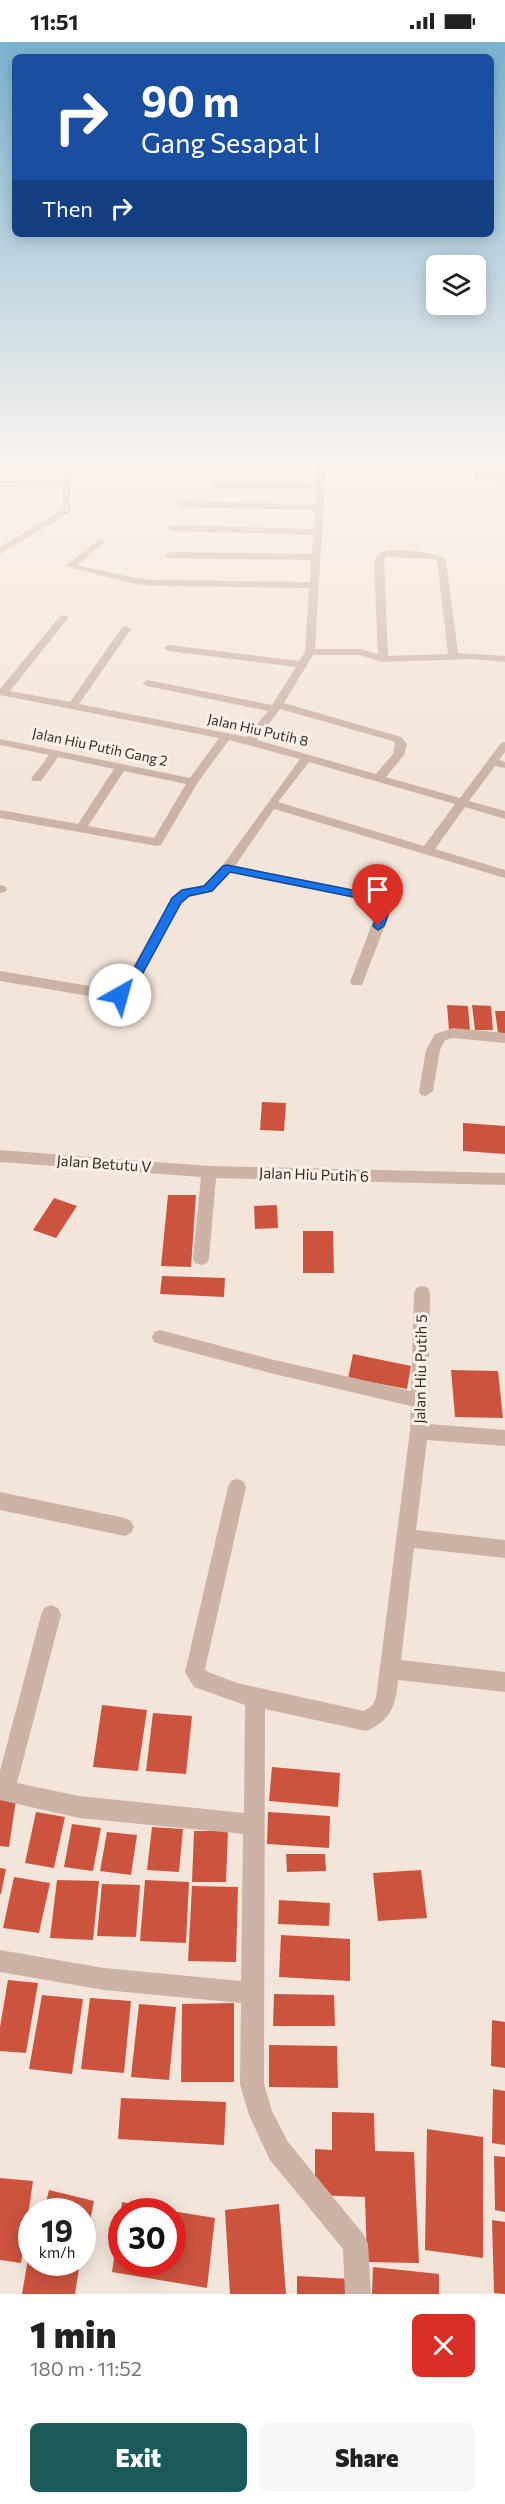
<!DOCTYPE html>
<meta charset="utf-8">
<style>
body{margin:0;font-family:Commissioner,sans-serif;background:#f6f6f6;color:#222;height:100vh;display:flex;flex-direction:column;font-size:22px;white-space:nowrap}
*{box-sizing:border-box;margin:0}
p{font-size:20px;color:#767676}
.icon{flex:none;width:33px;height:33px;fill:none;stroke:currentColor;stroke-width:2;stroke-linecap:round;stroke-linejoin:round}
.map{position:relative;height:2252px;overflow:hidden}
.side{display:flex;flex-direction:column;background:#fff;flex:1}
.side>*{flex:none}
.guide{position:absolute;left:12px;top:12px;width:482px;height:183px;border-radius:9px;box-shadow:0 3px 15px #0003;background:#1a4fa0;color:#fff;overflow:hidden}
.controls{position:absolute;left:426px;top:213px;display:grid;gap:12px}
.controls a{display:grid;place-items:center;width:60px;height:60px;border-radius:9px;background:#fff;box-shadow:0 3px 15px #0003;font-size:30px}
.speed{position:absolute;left:18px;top:2156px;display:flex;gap:12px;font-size:30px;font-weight:700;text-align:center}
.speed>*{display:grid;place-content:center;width:78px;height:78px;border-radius:50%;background:#fff;box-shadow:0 3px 15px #0003;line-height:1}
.speed small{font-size:15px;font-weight:400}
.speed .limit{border:9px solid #d22;background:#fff;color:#111}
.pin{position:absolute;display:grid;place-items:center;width:51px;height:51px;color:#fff;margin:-62px -26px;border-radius:50% 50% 50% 0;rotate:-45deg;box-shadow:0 0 6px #0007}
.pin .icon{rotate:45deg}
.me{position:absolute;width:66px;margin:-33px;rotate:38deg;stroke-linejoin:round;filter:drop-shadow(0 0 4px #0008)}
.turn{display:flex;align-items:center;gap:21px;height:126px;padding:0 30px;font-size:27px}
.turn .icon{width:78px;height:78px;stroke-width:2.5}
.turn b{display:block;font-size:42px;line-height:51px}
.then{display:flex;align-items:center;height:57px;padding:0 30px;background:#0003;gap:12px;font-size:22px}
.round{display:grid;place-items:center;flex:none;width:63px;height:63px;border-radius:9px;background:#f6f6f6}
.head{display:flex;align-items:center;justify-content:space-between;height:102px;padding:0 30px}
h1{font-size:36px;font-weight:800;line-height:45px}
.button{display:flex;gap:12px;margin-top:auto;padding:12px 30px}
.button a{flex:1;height:69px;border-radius:9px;background:#1a5b59;color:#fff;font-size:24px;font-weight:800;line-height:69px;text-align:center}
.button a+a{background:#f6f6f6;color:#222}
.status{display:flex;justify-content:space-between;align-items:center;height:42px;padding:0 30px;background:#fff;direction:ltr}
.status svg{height:16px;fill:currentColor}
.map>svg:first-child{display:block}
</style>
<div class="status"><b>11:51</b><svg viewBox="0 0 49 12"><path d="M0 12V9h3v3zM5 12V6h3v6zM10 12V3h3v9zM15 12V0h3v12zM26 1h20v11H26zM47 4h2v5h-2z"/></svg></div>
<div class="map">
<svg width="505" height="2252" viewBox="0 0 505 2252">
<rect width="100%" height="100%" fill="#f3e5da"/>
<path fill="#cc543f" d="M447,963L468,964L470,989L449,988Z
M472,963L491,964L493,988H475Z
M495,969H505V991H498Z
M262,1060L286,1061L284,1089L260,1088Z
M463,1081L505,1084V1112L463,1109Z
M168,1153H196L191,1225L161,1224Z
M54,1156L77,1164L56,1196L33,1188Z
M277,1163L278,1186L255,1187L254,1164Z
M303,1189H333L334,1231H303Z
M162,1234L225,1236L224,1255L160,1252Z
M353,1312L411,1324L407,1347L348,1336Z
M451,1328L498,1329L503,1376L455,1375Z
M102,1663L147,1668L138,1729L93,1725Z
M153,1671L192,1674L186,1732L146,1729Z
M272,1725L340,1731L338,1765L269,1759Z
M0,1757L16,1758L9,1805L0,1804Z
M36,1770L65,1775L54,1826L25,1821Z
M268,1770L330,1774L329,1806L267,1802Z
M72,1782L101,1786L93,1829L64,1825Z
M152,1785L183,1787L179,1830L147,1828Z
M194,1789H228L226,1840H192Z
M107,1790L137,1793L131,1833L100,1829Z
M286,1812H325L326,1829L287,1830Z
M0,1826L6,1827L1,1852H0Z
M421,1828L427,1876L378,1879L373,1831Z
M14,1835L50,1841L39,1891L3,1886Z
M57,1838L99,1839L93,1898L50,1896Z
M145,1838L189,1840L186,1901L140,1899Z
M102,1842L140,1843L136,1895L97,1894Z
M192,1844L238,1845L236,1920L188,1919Z
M279,1858L330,1861L329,1884L278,1882Z
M281,1893L350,1897V1939L279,1935Z
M8,1938L38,1941L26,2011L0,2009V1985Z
M274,1952L334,1953L335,1984H273Z
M42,1953L83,1957L72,2032L29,2027Z
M90,1956L131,1959L124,2031L81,2027Z
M234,1961V2040H181L182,1962Z
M139,1962L176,1965L169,2038L131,2035Z
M492,1978L505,1980V2026L491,2024Z
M269,2003L337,2004L338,2046L269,2045Z
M493,2047L505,2049V2103L492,2101Z
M121,2056L226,2060L224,2103L118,2097Z
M332,2070L374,2071L375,2109L414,2110L419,2221L367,2220L365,2155L315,2153V2107L332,2108Z
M427,2087L483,2095V2216L425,2208Z
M494,2114L505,2115V2170L495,2168Z
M0,2136L33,2139L21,2221L0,2218Z
M49,2148L94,2159L84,2209L82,2169H44Z
M122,2160L167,2168V2169H121Z
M279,2162L286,2252H230L225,2168Z
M172,2169L215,2176L207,2246L112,2230L120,2175L122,2220H172Z
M492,2178L505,2180V2252L494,2251Z
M29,2211H32V2220H80L75,2252H22Z
M373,2225L439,2232V2252H372Z
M297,2234L351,2237V2252H297Z"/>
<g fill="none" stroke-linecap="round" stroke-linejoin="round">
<path fill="#ccb3a6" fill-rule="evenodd" d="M0,421H5L3,427L0,428Z
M67,421H75L70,441V470L0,512V505L63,467L62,444L0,445V439L62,438Z
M318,421H326L315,607H360L378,612L374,518C375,517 379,512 381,511C392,505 437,510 446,518L458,611L505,614V620L471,617L383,620L359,613H313L284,661L401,695L407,702L404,713L386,735L460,756L501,701L505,700V710L499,718L505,720V726L495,724L469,759L505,769V777L465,765L435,807L505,828V836L274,767L235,824L377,852L391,861L392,865L362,943H352L350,940L379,863L373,859L230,830L212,849L190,854L181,861L130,954L113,958L0,939V929L113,948L120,947L172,856L182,848L204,843L223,823L300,717L229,698L198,740L161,803L157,804L0,776V768L78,782L114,727L58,715L41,739H33L31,737L49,713L0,703V697L190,736L219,696L0,653V647L61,573L69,575L10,649L70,660L122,585L126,584L131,587L79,662L247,695L268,669L147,644L142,641L147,638L272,663L296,625L169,609L164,606L169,603L299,619L305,610L309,546L155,544L135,542L65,524L100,497L105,500L103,502L77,523L135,536L155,538L310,540L311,518L169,516L164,513L169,510L312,512L313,493L172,489L168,486L172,483L313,487L315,468L179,465L175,462L179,459L315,462L316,447L217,446L213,443L217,440L316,441ZM387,515L432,517L437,519L448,612L388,614L384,519ZM280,667L393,699L395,702L393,712L376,732L257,698ZM309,720L455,762L424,804L278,760ZM124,729L186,742L154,796L88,784Z
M471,421H479L482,432L505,433V439L475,436Z
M0,843L5,844L7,847L5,850L0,851Z
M453,986L505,991V1001L453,996L445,998L440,1008L433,1049L426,1054L421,1053L419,1049L426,1008L435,992Z
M0,1108L209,1124L505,1131V1143L216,1136L209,1216L207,1221L201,1223L195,1221L193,1216L201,1135L0,1120Z
M422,1244L428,1246L430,1251L428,1382L505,1388V1404L427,1398L416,1488L505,1498V1516L414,1506L401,1618L505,1630V1650L398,1638C396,1663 391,1679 366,1689L265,1667L264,2042L272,2069L288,2100L364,2193L368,2202L371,2252H345L343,2207L270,2118L249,2073L240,2042L241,1961L104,1948L0,1930V1908L104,1926L241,1939L243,1792L79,1776L0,1758V1729L41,1573L44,1566L51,1563L58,1566L61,1573L17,1741L79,1754L244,1771L245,1663L194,1645L185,1630L228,1445L231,1439L237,1437L243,1439L246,1445L205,1627L208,1630L237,1641L364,1669L372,1664L376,1656L410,1389L411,1364L270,1331L160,1302L154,1300L152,1295L154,1290L160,1288L270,1317L411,1349L414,1251L416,1246Z
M0,1450L125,1476L131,1479L134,1485L131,1491L125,1494L0,1468Z"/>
</g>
<linearGradient id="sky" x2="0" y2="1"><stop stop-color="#7bb3d1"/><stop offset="0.57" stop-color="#faf3ee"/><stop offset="1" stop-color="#faf3ee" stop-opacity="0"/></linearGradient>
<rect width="505" height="736" fill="url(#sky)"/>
<path fill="#1a73e8" stroke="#114b97" stroke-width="1.5" d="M227,823L377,853L389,859L391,865L384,884L378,888L373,884L380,865L373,859L230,830L212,849L189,854L181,861L132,951L124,956H116L114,953L124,945L172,856L182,848L204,844L223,824Z"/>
<g text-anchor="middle" stroke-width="6" stroke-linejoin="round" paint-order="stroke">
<g font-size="14" fill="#372b27" stroke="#faf0e7">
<text transform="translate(258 688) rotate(13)" y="5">Jalan Hiu Putih 8</text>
<text transform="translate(100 705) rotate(12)" y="5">Jalan Hiu Putih Gang 2</text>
</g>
<g font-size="15" fill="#372b27" stroke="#faf0e7">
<text transform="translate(104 1122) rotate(4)" y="5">Jalan Betutu V</text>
<text transform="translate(314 1133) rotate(2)" y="5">Jalan Hiu Putih 6</text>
<text transform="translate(421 1327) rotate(-89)" y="5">Jalan Hiu Putih 5</text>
</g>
</g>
</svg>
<div class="controls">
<a><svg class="icon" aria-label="layers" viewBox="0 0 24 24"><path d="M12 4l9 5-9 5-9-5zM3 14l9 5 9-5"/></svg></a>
</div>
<div class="speed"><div>19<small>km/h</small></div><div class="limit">30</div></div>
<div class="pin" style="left:378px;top:884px;background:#d93025"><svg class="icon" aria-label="arrive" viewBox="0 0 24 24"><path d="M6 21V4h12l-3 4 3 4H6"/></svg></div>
<svg class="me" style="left:120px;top:953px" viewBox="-20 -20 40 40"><circle r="19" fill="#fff"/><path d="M0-13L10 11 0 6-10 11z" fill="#1a73e8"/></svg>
<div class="guide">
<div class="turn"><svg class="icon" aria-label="right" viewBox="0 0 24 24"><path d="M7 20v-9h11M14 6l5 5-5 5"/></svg><div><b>90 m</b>Gang Sesapat I</div></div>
<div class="then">Then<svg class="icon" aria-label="right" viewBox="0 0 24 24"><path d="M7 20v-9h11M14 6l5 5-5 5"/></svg></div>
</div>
</div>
<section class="side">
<div class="head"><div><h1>1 min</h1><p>180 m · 11:52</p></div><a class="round" style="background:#d93025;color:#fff"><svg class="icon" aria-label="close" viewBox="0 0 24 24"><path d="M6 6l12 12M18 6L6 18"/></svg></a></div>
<div class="button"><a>Exit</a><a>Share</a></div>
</section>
